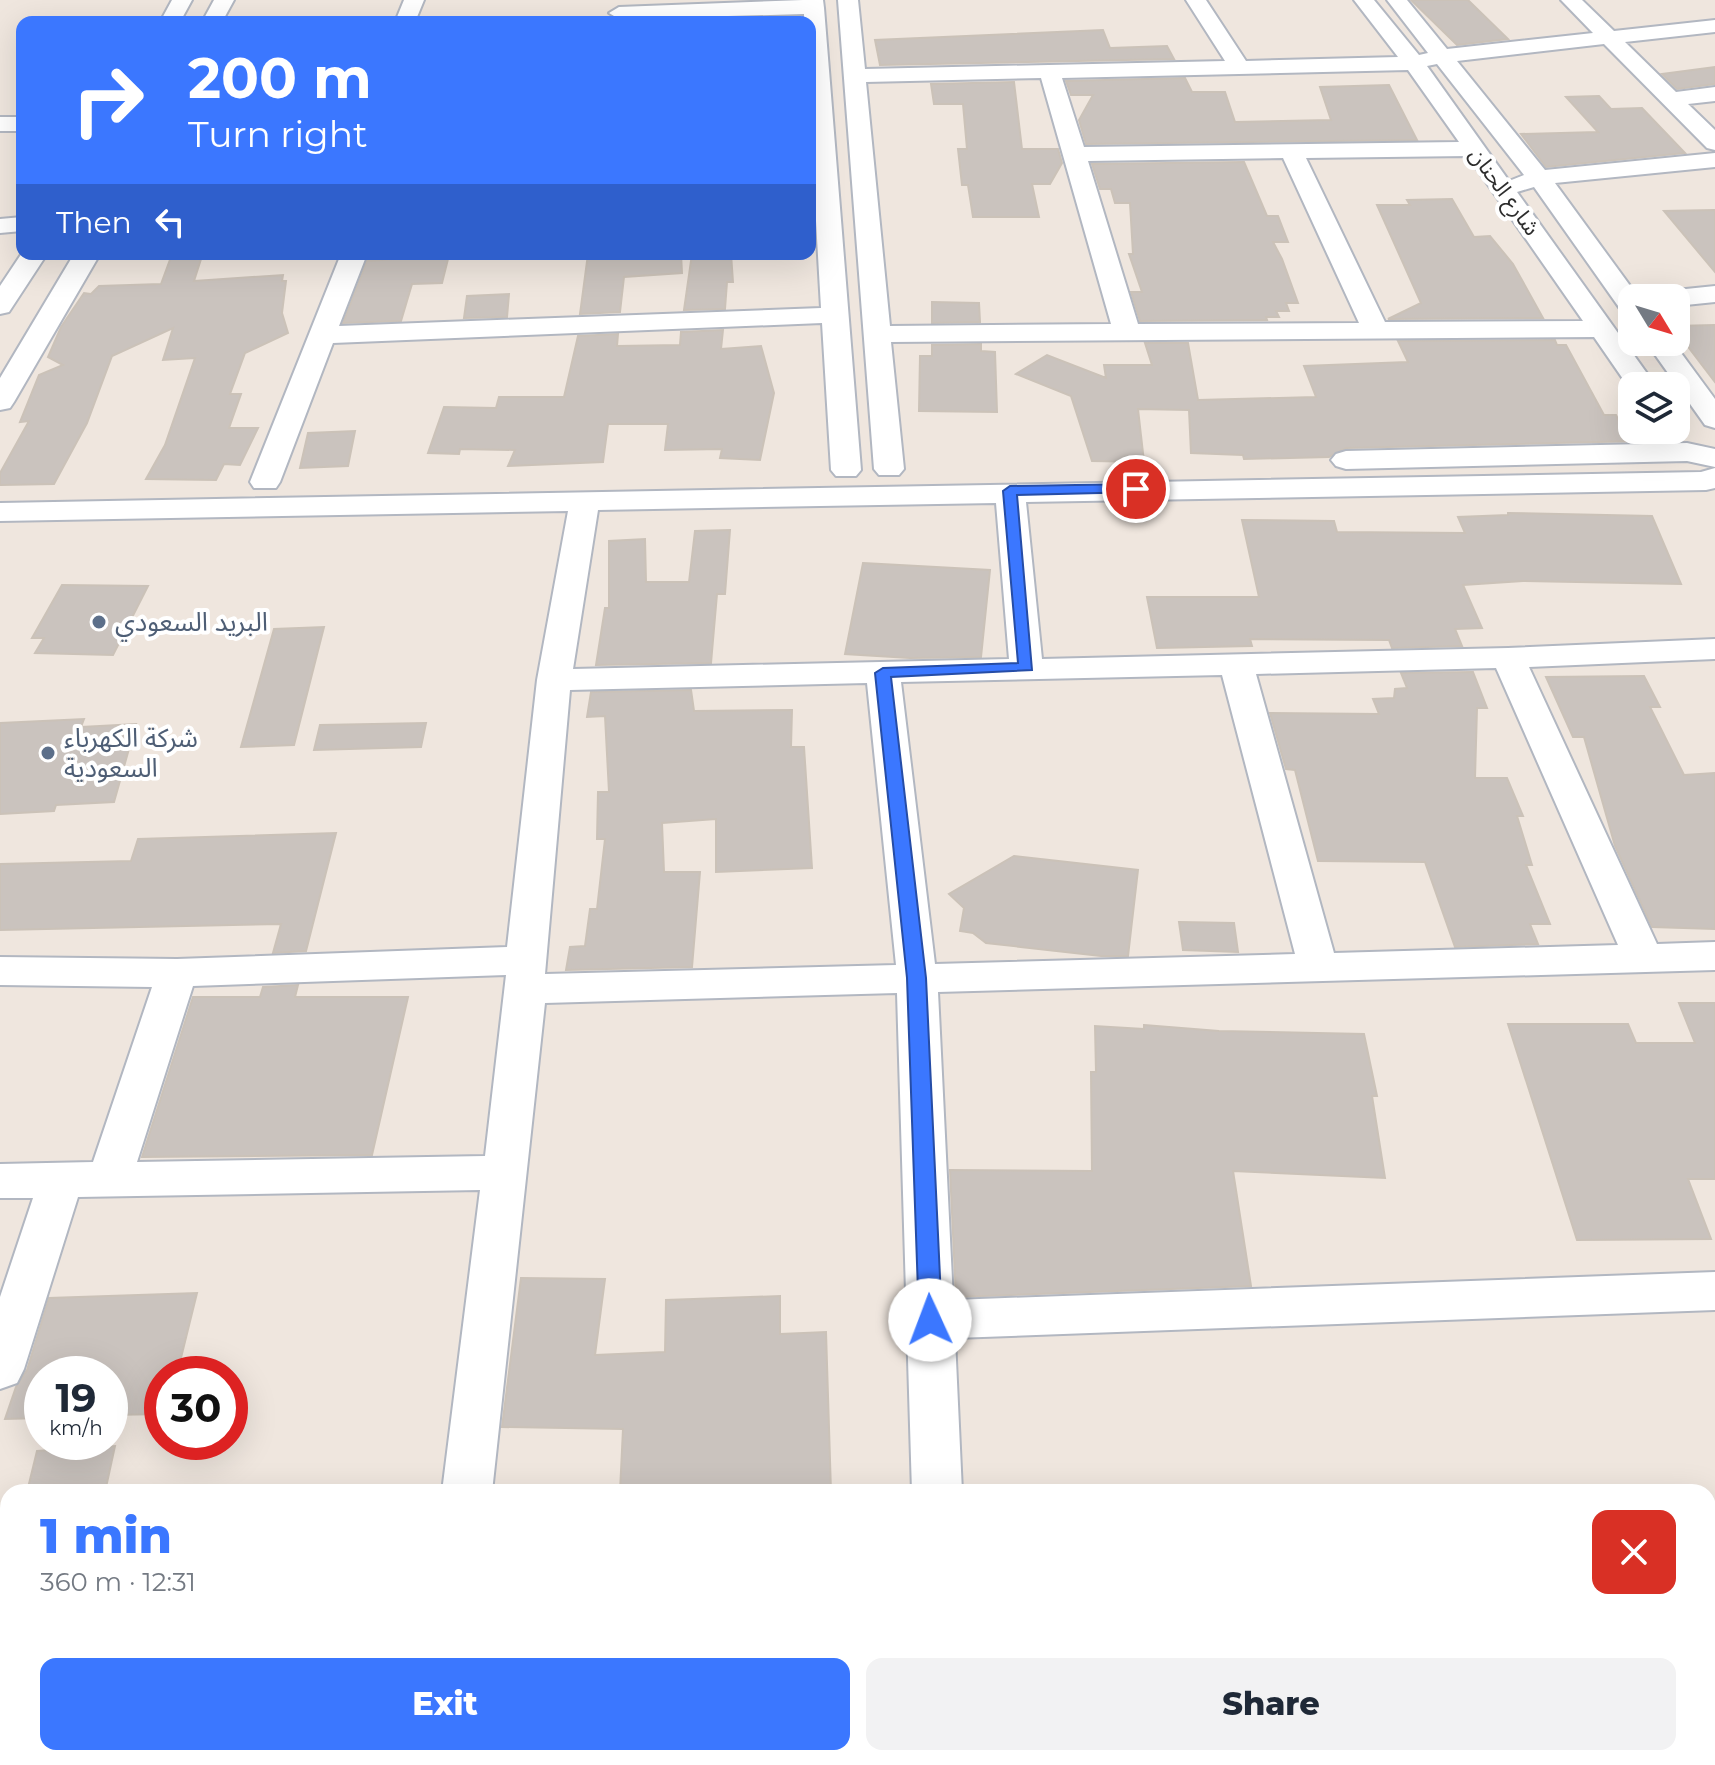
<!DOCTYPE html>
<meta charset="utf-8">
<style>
body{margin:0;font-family:Montserrat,"Noto Sans Arabic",sans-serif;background:#f2f2f3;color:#1f2937;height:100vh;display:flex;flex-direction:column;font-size:30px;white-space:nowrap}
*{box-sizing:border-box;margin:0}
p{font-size:26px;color:#747a83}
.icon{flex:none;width:44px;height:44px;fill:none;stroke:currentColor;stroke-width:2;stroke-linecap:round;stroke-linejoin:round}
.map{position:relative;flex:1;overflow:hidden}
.drawer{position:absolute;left:0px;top:1484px;width:1716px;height:282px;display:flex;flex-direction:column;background:#fff;border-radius:24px 24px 0 0;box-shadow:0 8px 32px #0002}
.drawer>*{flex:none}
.guide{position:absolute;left:16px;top:16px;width:800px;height:244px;border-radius:16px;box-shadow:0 8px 32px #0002;background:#3b77ff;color:#fff;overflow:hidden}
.needle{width:52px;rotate:128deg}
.controls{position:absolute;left:1618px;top:284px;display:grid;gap:16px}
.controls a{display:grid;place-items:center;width:72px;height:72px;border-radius:16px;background:#fff;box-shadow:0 8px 32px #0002;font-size:40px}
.speed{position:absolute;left:24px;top:1356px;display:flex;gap:16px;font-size:40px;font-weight:700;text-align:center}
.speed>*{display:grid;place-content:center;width:104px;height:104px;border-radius:50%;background:#fff;box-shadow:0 8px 32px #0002;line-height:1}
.speed small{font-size:20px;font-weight:400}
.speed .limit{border:12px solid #d22;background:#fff;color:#111}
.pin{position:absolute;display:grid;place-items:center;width:68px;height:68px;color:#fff;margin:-34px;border:4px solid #fff;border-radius:50%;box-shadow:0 2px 8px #0007}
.me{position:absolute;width:88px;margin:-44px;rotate:358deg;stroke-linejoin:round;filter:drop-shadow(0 0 6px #0008)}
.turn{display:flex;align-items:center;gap:28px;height:168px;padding:0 40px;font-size:36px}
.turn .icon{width:104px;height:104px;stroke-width:2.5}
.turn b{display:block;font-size:56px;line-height:68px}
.then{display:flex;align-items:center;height:76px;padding:0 40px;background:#0003;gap:16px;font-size:30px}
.round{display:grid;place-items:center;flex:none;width:84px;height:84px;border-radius:16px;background:#f2f2f3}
.headline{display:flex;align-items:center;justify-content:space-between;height:136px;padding:0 40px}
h1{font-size:48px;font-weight:800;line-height:60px;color:#3b77ff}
.action{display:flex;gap:16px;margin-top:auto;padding:16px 40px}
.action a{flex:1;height:92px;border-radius:16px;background:#3b77ff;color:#fff;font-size:32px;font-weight:800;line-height:92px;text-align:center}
.action a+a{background:#f2f2f3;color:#1f2937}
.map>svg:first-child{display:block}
</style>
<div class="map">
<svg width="1715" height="1765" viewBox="0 0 1715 1765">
<rect width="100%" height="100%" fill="#efe6de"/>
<path fill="#cac3be" stroke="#cbc2b8" stroke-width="2" d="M1411,0H1468L1508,39L1457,45Z
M1103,30L1110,48L1167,46L1174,59L880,65L875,40Z
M1715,67V84L1677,89L1662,74Z
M1185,78L1192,92H1225L1235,122L1331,120L1320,87L1389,85L1417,140L1086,144L1079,120L1093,95H1071L1066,81Z
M1014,82L1022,149H1058L1062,163L1050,184H1032L1039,217H973L968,185H962L958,149H967L963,104H934L931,84Z
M1599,96L1611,109L1642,108L1685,153L1546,167L1521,134L1598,132L1566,97Z
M1244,162L1267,216H1278L1288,242H1273L1282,259L1298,303H1286L1289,311H1276L1279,317H1266L1267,320L1140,321L1131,292H1142L1129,254H1133L1130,203H1115L1111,189H1100L1092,164Z
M1452,199L1474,237L1490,236L1513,264L1543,318L1388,319L1421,303L1377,205H1410L1407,200Z
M1715,210V272L1664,211Z
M588,254H681L682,273L624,277L620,312L580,314Z
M692,254H731L733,282H727L725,309L684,310Z
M449,255L442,283L412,284L401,321L343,323L367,261Z
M202,256L194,281L283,275L282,281H286L282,313L288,333L245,353L230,394H241L229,428H258L240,465L224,464L216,480L146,479L165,445L195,358L163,360L173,328L112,356L87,423L54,484L0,485V473L29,421L20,422L39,375L63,365L48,357L61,327L84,293L91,294L99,286L161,284L171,257Z
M509,294L507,317L464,318L467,296Z
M932,302L979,303L980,322L932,323Z
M1715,325V382L1676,331V326Z
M723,330L721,349L761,346L774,393L760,460L720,458L722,449L665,450L668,424H608L603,462L508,466L515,450L460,449L459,454L428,453L444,407L496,408L499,397H564L578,336L618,334L617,346L680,345L681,332Z
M1555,340L1557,345H1566L1604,415H1616L1619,421H1627L1639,441L1346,448L1329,457L1244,459L1243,455L1191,453L1189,410L1138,409L1144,462L1092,461L1071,396L1016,374L1047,355L1106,378L1104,365H1152L1145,343H1188L1198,400L1316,397L1304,366L1408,362L1398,341Z
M981,344V351L995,352L997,412L919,411L920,356H932V345Z
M355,431L348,466L300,468L308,433Z
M1508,513L1652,516L1681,584L1523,581L1463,585L1482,628L1455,629L1462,646L1392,648L1389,640L1250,639L1252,646L1157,648L1147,597H1259L1242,520L1334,521L1337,532L1465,533L1458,517L1508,515Z
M730,530L725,594H717L711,663L596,665L605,608H609V541L645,539L646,582H689L695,531Z
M863,563L990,570L981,657L910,658L845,654Z
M62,585L148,586L113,655L35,653L44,638H32Z
M324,627L294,745L241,747L274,629Z
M1473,672L1487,708H1477L1475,778H1507L1523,816H1517L1532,865H1526L1550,924H1530L1538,944L1455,947L1425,862L1318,861L1295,770L1286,769L1270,713L1379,714L1373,699L1394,698L1395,689L1407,688L1401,673Z
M1644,676L1660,707H1650L1684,775L1715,773V929L1652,927L1615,846L1584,737H1573L1546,677Z
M691,690L694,711L792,710L791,747H804L812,868L716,872V819L662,823L664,872H700L692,967L566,970L570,947L585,946L590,909H597L605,839H597L598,792H609L605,716L587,717L591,692Z
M84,719L81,727L136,724L114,802L56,805L54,811L0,814V723Z
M426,723L421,747L314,750L320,725Z
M336,833L306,951L273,953L281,924L0,930V864L131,861L138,839Z
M1014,856L1138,870L1128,956H1101L986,943L973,933L960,931L964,908L949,894Z
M1179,922L1234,923L1238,952L1183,950Z
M298,985L295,997H408L372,1155L142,1157L193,997H260L263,987Z
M1679,1003H1715V1179H1688L1711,1239L1577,1240L1508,1024H1628L1636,1043H1695Z
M1144,1025L1219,1031L1364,1034L1377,1096H1372L1385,1178L1233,1171L1251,1286L956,1297L950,1170L1092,1171L1091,1072H1096L1095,1026L1144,1029Z
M521,1278L605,1279L595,1355L665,1352L666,1300L780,1296V1334L826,1332L831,1492H620L623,1429L502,1427Z
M197,1293L177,1374H162V1414L110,1415V1374H42V1418L5,1419L16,1387L27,1370L49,1298Z
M115,1446L105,1492H27L37,1451Z"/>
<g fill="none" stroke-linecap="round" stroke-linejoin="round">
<defs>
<path id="minor" d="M172,0H192L180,22H160Z
M214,0H234L222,22H202Z
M404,0H424L415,22H395Z
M803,0H823L824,8L861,470L856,476H836L831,470L822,323L333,343L280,482L276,488H254L250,482L341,254H367L339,326L821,308L810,116V22H804V14L619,19L609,13L619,7Z
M838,0H858L865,69L1225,61L1186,0H1206L1246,61L1398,57L1354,0H1374L1419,55L1428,53L1387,0H1407L1447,49L1593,33L1561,0H1582L1614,31L1715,20V32L1625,42L1676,92L1715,87V101L1688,104L1715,130V150L1707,148L1604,44L1457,61L1545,170L1715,153V167L1555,183L1639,298H1632V315L1623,313L1534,187L1517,192L1656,386H1632V392L1594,337L891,342L904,469L899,475H879L874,469ZM1437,64L1524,175L1509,181L1427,66ZM1408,70L1459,142L1084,147L1062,78ZM1041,78L1111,324L890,326L866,82ZM1468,156L1583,321L1385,322L1306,158ZM1283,158L1359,323L1138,324L1088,161Z
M0,117H22V131H0Z
M22,217V231L0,233V219Z
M22,253L47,254L9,312L0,314V286Z
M74,254H100L14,402L10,408L0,410V378Z
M1715,286V302L1676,306V298H1663L1676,290Z
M1646,342H1673L1715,399V428L1705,425Z
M1687,443L1715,449V467L1687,461L1346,469L1336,466L1331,460L1336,454L1346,451Z
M1715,468V488L1706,490L1026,502L1042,659L1508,648L1715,639V659L1529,667L1657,944L1715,942V970L938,992L953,1300L1715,1272V1310L955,1338L962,1492H912L897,993L545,1003L492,1492H442L480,1190L78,1197L24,1369L17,1383L0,1389V1297L33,1198H0V1164L93,1162L152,987L0,985V957L177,959L507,947L537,680L568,511L0,521V503L1701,472ZM996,503L1009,659L573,669L598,510ZM1496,668L1618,945L1334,953L1256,674ZM1222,675L1295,954L935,964L901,682ZM867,683L896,965L545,974L570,690ZM506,975L485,1156L137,1162L193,986Z
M1708,1607H1715V1657H1708Z
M407,1758H463L462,1765H406Z"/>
</defs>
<use href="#minor" stroke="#b2b7c1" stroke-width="4"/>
<use href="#minor" fill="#fff" fill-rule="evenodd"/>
</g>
<path fill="#3b77ff" stroke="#264da6" stroke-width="2" d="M1136,484L1141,486V492L1017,495L1032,670L891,677L926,978L942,1320L938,1326H922L919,1320L907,978L875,673L883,668L1018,663L1003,491L1010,486Z"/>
<g fill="#5c6f8a" stroke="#fff" stroke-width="3">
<circle cx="99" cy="622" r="8"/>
<circle cx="48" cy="753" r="8"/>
</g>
<g text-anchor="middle" stroke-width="8" stroke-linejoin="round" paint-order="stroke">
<g font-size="22" fill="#2d2d2d" stroke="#fff">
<text transform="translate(1505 191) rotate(54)" y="8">شارع الحنان</text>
</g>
<g font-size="26" fill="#4e5e75" stroke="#fff" text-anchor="start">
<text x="115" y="631">البريد السعودي</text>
<text x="64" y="747">شركة الكهرباء<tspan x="64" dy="30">السعودية</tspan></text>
</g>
</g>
</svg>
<div class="controls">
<a><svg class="needle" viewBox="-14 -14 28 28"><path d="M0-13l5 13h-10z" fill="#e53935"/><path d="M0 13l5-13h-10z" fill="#747a83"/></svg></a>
<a><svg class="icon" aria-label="layers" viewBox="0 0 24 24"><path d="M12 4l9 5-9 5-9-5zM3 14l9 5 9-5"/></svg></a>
</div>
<div class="speed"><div>19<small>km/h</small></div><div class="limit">30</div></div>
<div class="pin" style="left:1136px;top:489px;background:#d93025"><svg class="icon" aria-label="arrive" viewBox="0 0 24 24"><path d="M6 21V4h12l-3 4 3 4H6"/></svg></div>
<svg class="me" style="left:930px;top:1320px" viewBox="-20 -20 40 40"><circle r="19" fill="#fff"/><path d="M0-13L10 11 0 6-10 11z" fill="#3b77ff"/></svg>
<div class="guide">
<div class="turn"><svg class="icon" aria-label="right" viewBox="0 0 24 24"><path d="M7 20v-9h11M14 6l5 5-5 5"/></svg><div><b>200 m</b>Turn right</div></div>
<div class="then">Then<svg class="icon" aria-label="left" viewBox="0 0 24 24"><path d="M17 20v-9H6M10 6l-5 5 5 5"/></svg></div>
</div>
<section class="drawer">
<div class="headline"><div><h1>1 min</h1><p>360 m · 12:31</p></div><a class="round" style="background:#d93025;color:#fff"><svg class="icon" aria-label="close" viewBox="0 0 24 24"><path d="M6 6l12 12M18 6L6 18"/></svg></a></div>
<div class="action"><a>Exit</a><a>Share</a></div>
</section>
</div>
